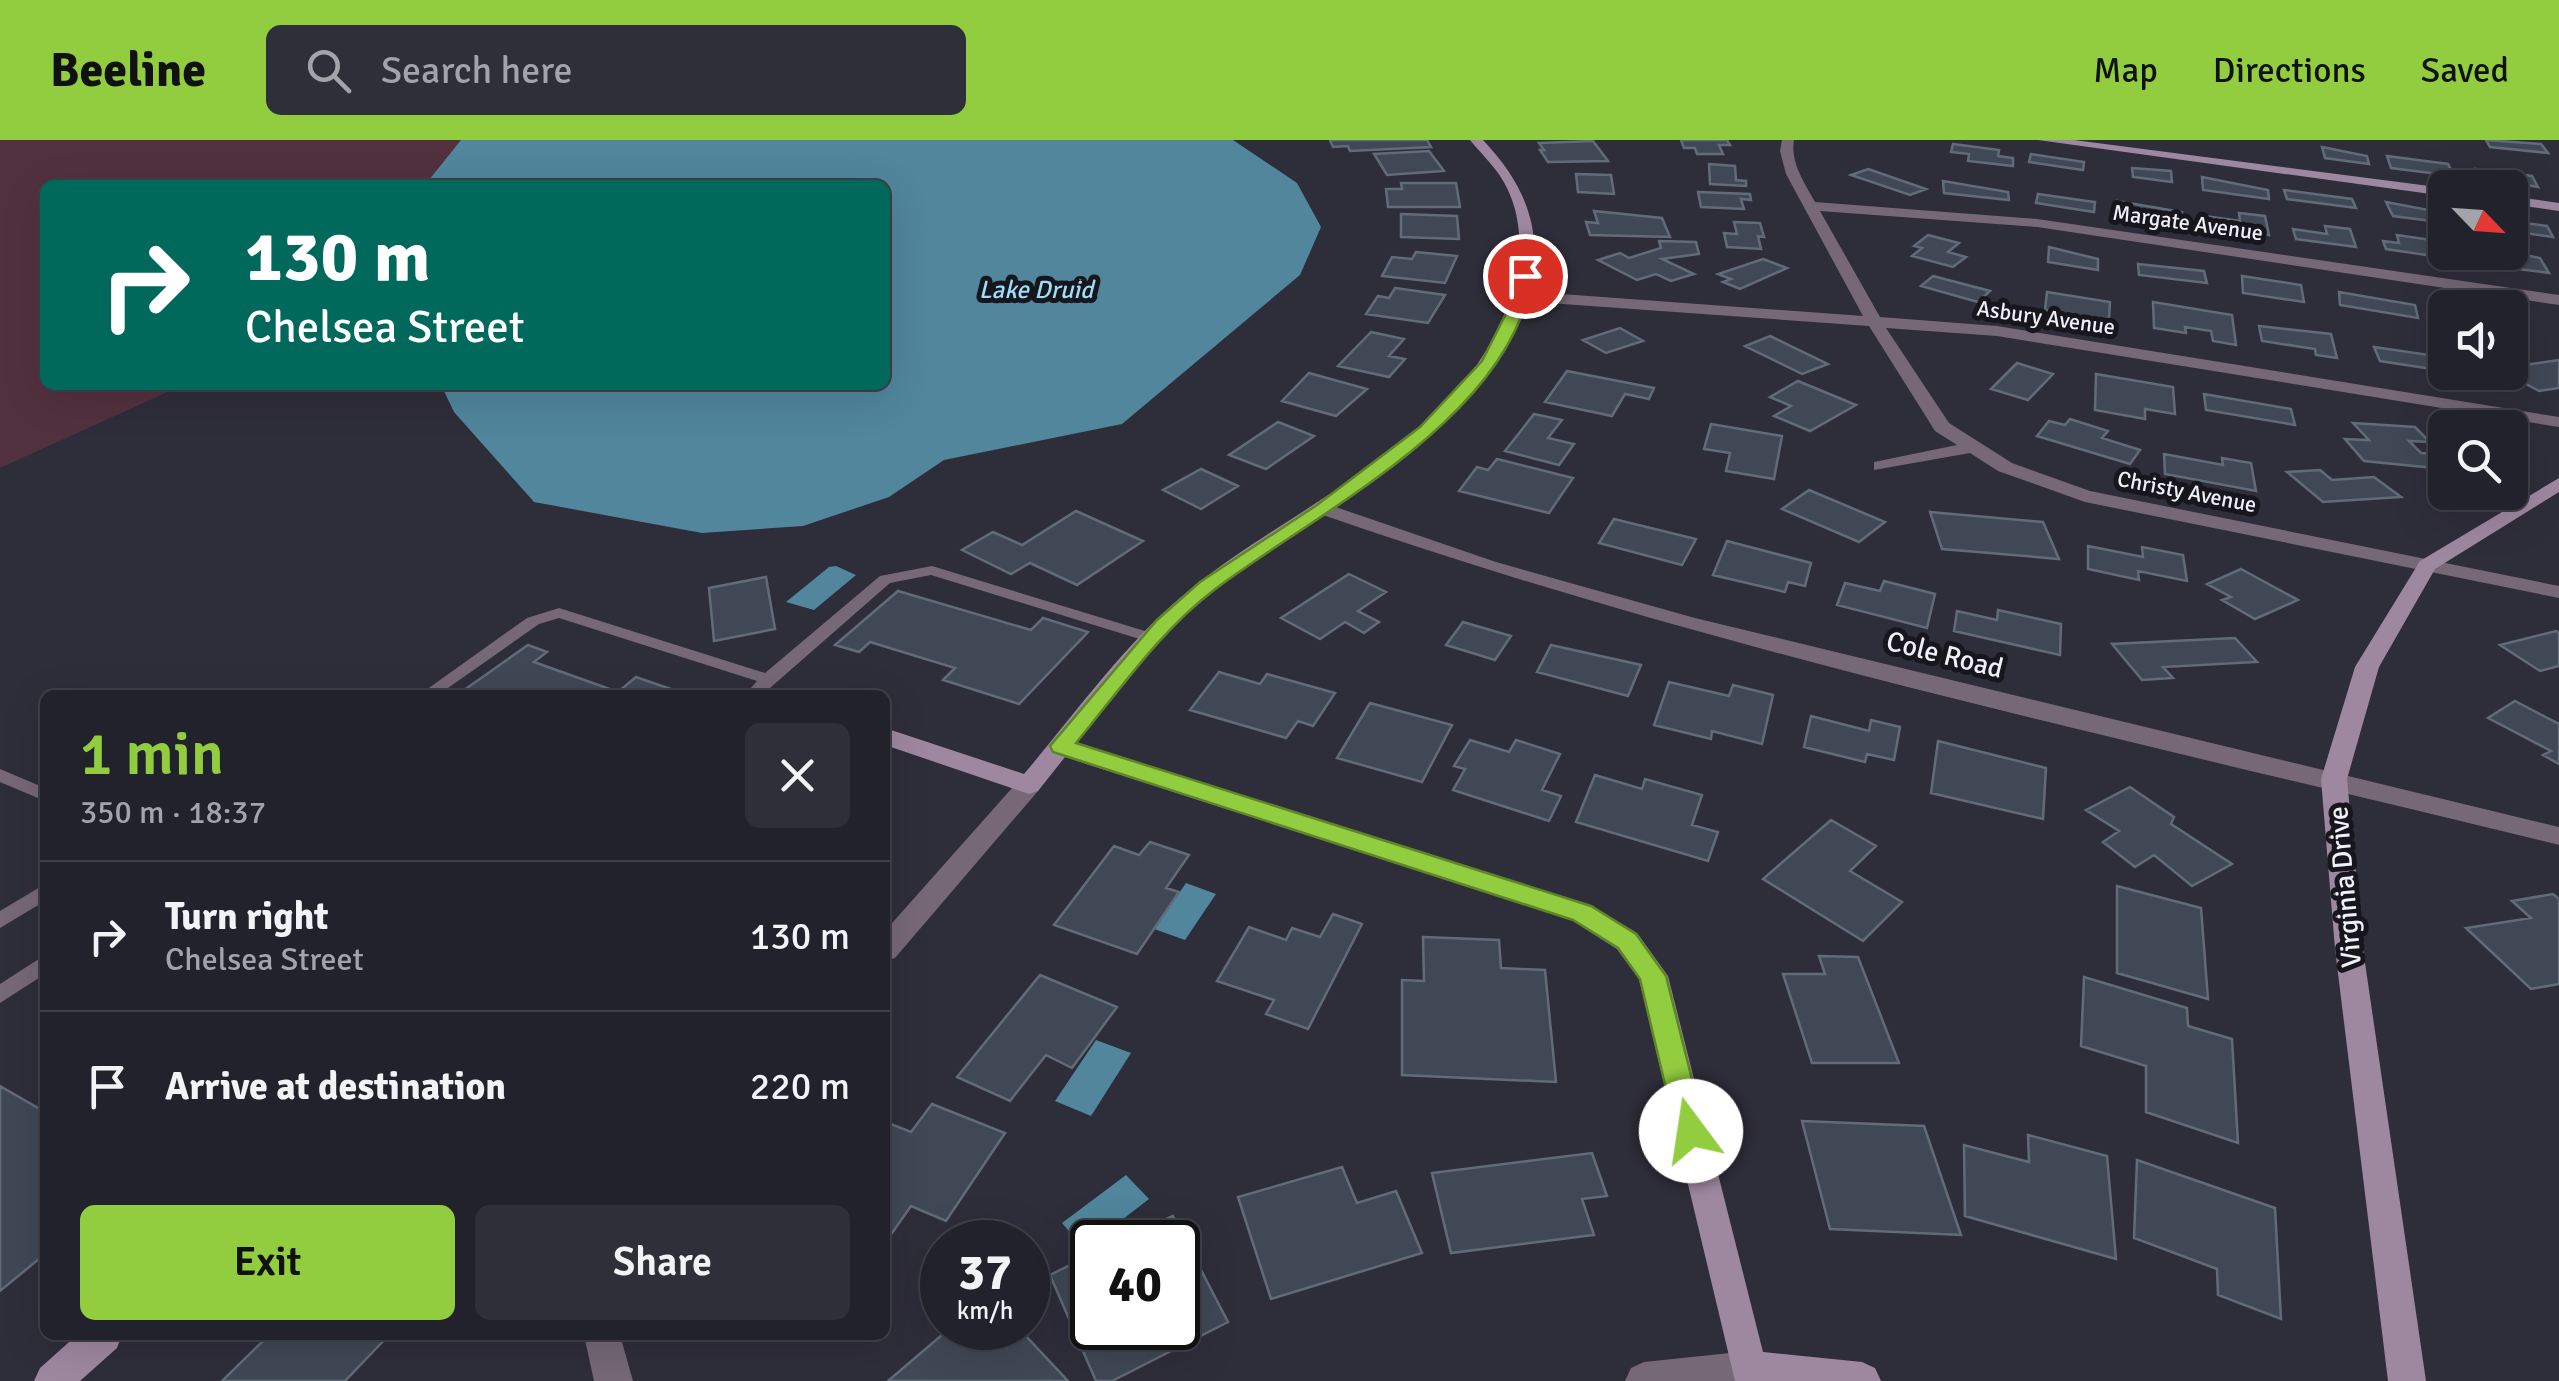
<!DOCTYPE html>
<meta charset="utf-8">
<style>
body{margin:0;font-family:Signika,sans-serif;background:#2e2f38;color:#f1f3f6;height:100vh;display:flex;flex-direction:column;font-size:38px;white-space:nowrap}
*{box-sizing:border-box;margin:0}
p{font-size:32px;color:#a2a4a9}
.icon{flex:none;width:55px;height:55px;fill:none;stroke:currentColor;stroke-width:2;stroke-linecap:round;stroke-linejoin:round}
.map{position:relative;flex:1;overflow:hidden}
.sheet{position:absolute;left:40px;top:550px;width:850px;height:650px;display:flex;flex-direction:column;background:#22222c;border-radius:15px;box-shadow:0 10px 40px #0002,0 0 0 2px #3f3f48}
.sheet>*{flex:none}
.guide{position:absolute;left:40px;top:40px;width:850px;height:210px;border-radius:15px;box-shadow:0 10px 40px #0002,0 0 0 2px #3f3f48;background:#00695c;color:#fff;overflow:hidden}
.needle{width:65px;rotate:115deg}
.controls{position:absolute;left:2428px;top:30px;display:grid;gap:20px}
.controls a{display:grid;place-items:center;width:100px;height:100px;border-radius:15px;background:#22222c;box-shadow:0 10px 40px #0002,0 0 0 2px #3f3f48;font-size:50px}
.speed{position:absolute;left:920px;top:1080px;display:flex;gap:20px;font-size:50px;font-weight:700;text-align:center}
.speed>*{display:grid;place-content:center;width:130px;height:130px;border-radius:50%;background:#22222c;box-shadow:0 10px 40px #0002,0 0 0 2px #3f3f48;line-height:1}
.speed small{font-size:25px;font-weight:400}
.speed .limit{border:5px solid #111;border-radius:15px;background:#fff;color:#111}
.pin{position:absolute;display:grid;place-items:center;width:85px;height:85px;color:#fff;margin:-42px;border:5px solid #fff;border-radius:50%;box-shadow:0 2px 10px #0007}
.me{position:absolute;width:110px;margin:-55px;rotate:346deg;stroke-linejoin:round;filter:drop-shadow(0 0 8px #0008)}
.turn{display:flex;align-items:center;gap:35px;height:210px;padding:0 40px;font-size:45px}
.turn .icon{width:130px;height:130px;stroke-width:2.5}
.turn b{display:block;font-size:70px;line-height:85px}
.round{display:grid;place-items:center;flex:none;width:105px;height:105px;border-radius:15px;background:#2e2f38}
.headline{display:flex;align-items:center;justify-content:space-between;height:170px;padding:0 40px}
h1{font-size:60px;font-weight:600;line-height:75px;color:#92cd3f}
.primary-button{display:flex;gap:20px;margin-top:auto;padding:20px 40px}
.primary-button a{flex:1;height:115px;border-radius:15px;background:#92cd3f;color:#111;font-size:40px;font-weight:600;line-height:115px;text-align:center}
.primary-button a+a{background:#2e2f38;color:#f1f3f6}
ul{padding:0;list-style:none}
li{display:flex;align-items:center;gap:30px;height:150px;padding:0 40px;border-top:2px solid #3f3f48}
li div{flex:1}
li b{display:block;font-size:38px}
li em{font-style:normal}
header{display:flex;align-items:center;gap:60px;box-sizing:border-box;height:140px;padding:0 50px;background:#92cd3f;color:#111}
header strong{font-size:48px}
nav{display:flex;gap:55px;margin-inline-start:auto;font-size:35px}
.search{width:700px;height:90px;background:#2e2f38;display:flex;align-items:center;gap:25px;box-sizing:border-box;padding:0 35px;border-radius:15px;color:#a2a4a9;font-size:38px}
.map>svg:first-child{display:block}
</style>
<header>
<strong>Beeline</strong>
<div class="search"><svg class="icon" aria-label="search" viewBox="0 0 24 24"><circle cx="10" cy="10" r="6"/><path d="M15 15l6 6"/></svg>Search here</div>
<nav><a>Map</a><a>Directions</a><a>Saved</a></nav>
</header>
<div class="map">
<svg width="2559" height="1241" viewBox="0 0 2559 1241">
<rect width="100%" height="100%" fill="#2e2d3a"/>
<path fill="#52313e" d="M0,0H725L625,45H45V245H183L0,328Z"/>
<path fill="#51869c" d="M461,0H1233L1297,43L1321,87L1300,135L1122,284L944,320L889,357L803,386L702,393L534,362L454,272L441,245H885V45H425Z
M836,426L856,435L814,470L786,462L829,427Z
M1186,743L1216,754L1185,800L1154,789Z
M1096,900L1131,913L1091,976L1055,961Z
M1126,1035L1149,1059L1084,1109L1062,1083Z"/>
<path fill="#404855" stroke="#626b78" stroke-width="2.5" d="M1330,0H1427L1431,7L1350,11L1348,6L1333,7Z
M1681,0H1727L1730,5H1719L1723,14H1697L1695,8H1684Z
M2486,0L2541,4L2548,13L2490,7Z
M1593,1L1608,21L1548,22L1540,10H1544L1539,3Z
M1953,4L1999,10L1998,16L2013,18V26L1968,21L1969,14L1951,12Z
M2322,7L2367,16L2369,24L2325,18Z
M1429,11L1444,31L1387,35L1374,14Z
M2031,14L2084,22L2083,30L2029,22Z
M2387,16L2448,24L2454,36L2391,28Z
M1709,24L1735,26L1736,40L1746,41V46L1710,44Z
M2132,28L2171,31L2172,42L2133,37Z
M1868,29L1926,49L1910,55L1851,35Z
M2476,29L2532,36L2538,47L2480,37Z
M1576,34L1611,35L1614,54L1578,52Z
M2202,37L2268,50L2269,59L2203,50Z
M1943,41L2008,52L2009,60L1944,53Z
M1401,43H1456L1460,67H1388L1386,49H1402Z
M2284,50L2352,59L2356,68L2287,59Z
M1698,52L1750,54L1751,60L1741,59L1744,69L1701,67Z
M2038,54L2095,62L2094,72L2036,63Z
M2117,61L2182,72V82L2116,72Z
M2386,62L2434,71L2439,82L2393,76Z
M1594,71L1662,78L1670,97L1590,95L1586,82L1598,83Z
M2239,73L2265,76L2269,95L2206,87L2205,76L2240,81Z
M1401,74L1457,76L1459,99L1401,97Z
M2510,81L2547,86L2553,97L2510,91Z
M1734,82L1760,83L1764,97L1758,96L1761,109L1727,107L1724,93L1737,94Z
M2325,86L2350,89L2356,107L2296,99L2293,89L2327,94Z
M1928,95L1959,103L1948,112L1966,117L1953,127L1912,116L1922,108L1914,106Z
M2397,95L2445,102V112H2451L2453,119L2386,109L2383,101L2399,103Z
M1659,101L1696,102L1699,114L1662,119L1694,134L1671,141L1656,134L1637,140L1598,120L1620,113L1629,118L1661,108Z
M2049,107L2098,119V130L2048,122Z
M1416,112L1457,116L1445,143L1382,136L1392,117L1412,119Z
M2480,112H2510L2540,118L2549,133L2486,125Z
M1763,119L1787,128L1740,149L1723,142L1731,139L1718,134Z
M2138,124L2204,131L2207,143L2139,135Z
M1933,136L1990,151L1978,162L1921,146Z
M2242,136L2301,145L2304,162L2243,153Z
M1395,148L1445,155L1428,183L1366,174L1378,156L1389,158Z
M2047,152L2110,162L2109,180L2045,170Z
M2339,152L2415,165L2418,178L2340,165Z
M2153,162L2232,175L2236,205L2213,201L2211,191L2185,187L2186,193L2154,188Z
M2259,186L2331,194L2337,218L2316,215L2315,209L2262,201Z
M1620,188L1643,201L1606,213L1583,200Z
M1371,192L1404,199L1389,216L1405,219L1389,237L1338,226Z
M1770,196L1828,224L1802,234L1745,206Z
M2374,207L2443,217L2445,231L2380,221Z
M2559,220V248L2539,251L2504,232H2510V227Z
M2017,223L2053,234L2028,260L1991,249Z
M1567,231L1654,248L1649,259L1625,254L1612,276L1545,262Z
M1309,233L1367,249L1336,276L1282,261Z
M2096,234L2173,247L2175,274L2145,269V279L2095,270Z
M1798,241L1856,265L1810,291L1774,276L1791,266L1770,257Z
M2204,254L2291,269L2295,285L2206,270Z
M1534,274L1562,280L1548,298L1574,304L1559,325L1505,311Z
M2070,279L2108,291L2102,298L2140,310L2130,324L2037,296L2049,281L2065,285Z
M1278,282L1314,296L1266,329L1229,315Z
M2353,283L2415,287L2430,302L2409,301L2421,313L2444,314L2445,329L2364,321L2345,299L2369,300Z
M1711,284L1782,296L1774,339L1726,331L1730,313L1704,309Z
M2164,314L2223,325L2222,318L2251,323L2256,351L2165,334Z
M1497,319L1573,338L1549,373L1459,351L1477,327L1488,330Z
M1201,329L1238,346L1201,369L1163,350Z
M2320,330L2332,340L2374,337L2401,357L2323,362L2287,332Z
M1809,350L1885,382L1859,402L1782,369Z
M1076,371L1143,401L1077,445L1030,423L1011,434L962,410L993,392L1022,405Z
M1930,372L2043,382L2059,419L1942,409Z
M1614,379L1696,399L1682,425L1599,403Z
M1727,401L1811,423L1805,446L1788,442L1785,452L1713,435Z
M2088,406L2143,417L2142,407L2183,415L2187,441L2138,431L2139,440L2088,429Z
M2241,429L2298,460L2255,479L2222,460L2231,457L2207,444Z
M1349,434L1386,452L1358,471L1379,482L1364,493L1345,482L1320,499L1281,478Z
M766,437L775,489L714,501L709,448Z
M1884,441L1935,454L1927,488L1837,465L1845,443L1880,451Z
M898,451L1031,490L1043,478L1088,492L1019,564L943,540L955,528L870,502L859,512L835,505Z
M1998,470L2061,484L2060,515L1954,491L1957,471L1997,480Z
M1463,482L1511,496L1495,520L1446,505Z
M2556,491L2559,493V526L2540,531L2500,505Z
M2235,498L2257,522L2163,527L2173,538L2142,540L2112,504Z
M528,505L547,512L534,522L618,552L636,537L688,555H457Z
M1551,505L1641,525L1628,556L1537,532Z
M1219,532L1260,544L1267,534L1335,553L1313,586L1298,581L1286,598L1190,570Z
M1669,542L1729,556L1733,545L1773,555L1762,604L1712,591L1711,599L1654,585Z
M2515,561L2559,584V624L2543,615L2551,611L2488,578Z
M1370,563L1452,585L1422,642L1337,618Z
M1811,576L1869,591L1871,580L1900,587L1894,620L1867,614L1865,622L1804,607Z
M1470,600L1509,612L1516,600L1560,614L1542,650L1561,656L1549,681L1453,650L1465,629L1454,626Z
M1938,601L2046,628L2043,679L1931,653Z
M1595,635L1642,649L1645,639L1702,655L1692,685L1718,692L1708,721L1576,682Z
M2130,647L2174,677L2171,684L2232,724L2192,746L2154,715L2135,727L2103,702L2119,691L2086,670Z
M1831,680L1876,706L1850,731L1902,762L1863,801L1763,739Z
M1150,702L1189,715L1166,748L1179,752L1137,814L1054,785L1114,706L1139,715Z
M2117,746L2201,768L2208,859L2117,833Z
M2553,754L2559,759V844L2531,849L2466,788L2531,778L2512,761Z
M1333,774L1362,784L1308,889L1266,874L1274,860L1217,841L1249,787L1286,800L1292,788L1320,797Z
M1423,797L1499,800L1501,828L1545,830L1556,942L1402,935V840L1424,841Z
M1819,816L1858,817L1899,923H1812L1783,834H1825Z
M1040,835L1117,867L1072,928L1046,915L1010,961L957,937Z
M2084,837L2187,868L2188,886L2232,899L2238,1003L2146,972V926L2081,906Z
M0,946L45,972V1114L0,1151Z
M932,964L1005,993L946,1081L911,1066L885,1103V993L891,984L911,992Z
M1802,981L1924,986L1961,1095L1830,1089Z
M2028,995L2107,1016L2116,1119L1965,1076L1964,1005L2029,1022Z
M1592,1013L1607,1056L1582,1059L1594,1095L1451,1113L1432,1033Z
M2137,1020L2275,1068L2281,1179L2218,1155L2217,1129L2134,1098Z
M1342,1027L1357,1063L1396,1051L1422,1113L1271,1159L1238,1057Z
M1173,1076L1228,1182L1112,1241H1096L1050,1135L1092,1114V1188H1178V1102H1117Z
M950,1188H987L1006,1208L1023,1193L1068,1241H888Z
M269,1195H389L345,1241H222Z"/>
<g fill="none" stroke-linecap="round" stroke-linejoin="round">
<path fill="#766877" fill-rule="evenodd" d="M932,426L1158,495L1160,498L1152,503L1146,501L931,435L890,443L762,555H745L757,541L559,478L539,484L438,555H419L527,478L559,468L765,533L880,436Z
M0,629L45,648V661L0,642Z
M45,744V761L0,788V771Z
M45,815V834L0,863V844Z"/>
<path fill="#766877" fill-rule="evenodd" d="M1782,0H1794C1790,23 1805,43 1815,62L2037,79L2559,155V165L2037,87L1820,71L1880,177L1997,186L2559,277V287L1997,196L1886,188L1949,283L2012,323L2090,351L2559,446V458L2085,362L1998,331L1970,313L1874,330V322L1957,305L1935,291L1869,186L1522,161L1514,156L1522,151L1863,176L1786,34L1780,11Z
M1324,363L1496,422L1695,478L2559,687V705C2144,603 1721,514 1317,373V365Z
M1029,636L1042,645L1038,651L895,818L885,821V791L1020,639Z
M584,1195H620L633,1241H594Z
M1749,1211L1762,1216L1768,1229L1763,1241H1625L1631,1228L1644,1222Z"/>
<path fill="#9e88a0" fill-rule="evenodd" d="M1470,0H1483C1524,43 1546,92 1528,152C1484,299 1327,364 1214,451C1160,493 1118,549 1076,603L1592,766L1637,793L1668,836L1763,1212L1862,1222L1875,1228L1881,1241H1735L1639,839L1617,809L1572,780L1065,617L1038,651L1029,654L885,605V588L1024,634C1079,569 1129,497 1197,444C1304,359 1465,299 1510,158C1522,121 1524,83 1507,48C1498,29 1483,16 1470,0Z
M2038,0H2074L2445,48V56Z
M2510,56L2559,63V71L2510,64Z
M2559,338V352L2435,429L2379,527L2347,639L2363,809L2426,1241H2388L2335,809L2321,639L2355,527L2420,421Z
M77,1195H122L117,1208L80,1241H34L40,1228Z"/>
</g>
<path fill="#92cd3f" stroke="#5f8529" stroke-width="2.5" d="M1520,133L1532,136C1512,278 1317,372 1214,450C1160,491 1119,551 1076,603L1591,766L1636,794L1666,836L1705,991L1701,1000L1691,1004L1680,1000L1676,991L1640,839L1618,808L1573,780L1053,612L1050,606L1157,480L1200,442L1317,365L1420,287L1482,221L1515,156Z"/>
<g text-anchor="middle" stroke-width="10" stroke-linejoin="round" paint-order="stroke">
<g font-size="22" fill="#f0f0f8" stroke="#17161c">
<text transform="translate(2188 82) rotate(8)" y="8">Margate Avenue</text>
<text transform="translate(2046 177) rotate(8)" y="8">Asbury Avenue</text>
<text transform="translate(2187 351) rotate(11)" y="8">Christy Avenue</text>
</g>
<g font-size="25" font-style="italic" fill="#9cdefa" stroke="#17161c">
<text x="1036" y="158">Lake Druid</text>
</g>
<g font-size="28" fill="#f0f0f8" stroke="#17161c">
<text transform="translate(1945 514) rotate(14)" y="10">Cole Road</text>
<text transform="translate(2344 747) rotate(-95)" y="10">Virginia Drive</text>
</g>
</g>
</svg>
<div class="controls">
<a><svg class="needle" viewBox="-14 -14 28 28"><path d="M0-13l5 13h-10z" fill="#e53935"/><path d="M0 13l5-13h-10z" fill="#a2a4a9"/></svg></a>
<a><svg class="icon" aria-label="sound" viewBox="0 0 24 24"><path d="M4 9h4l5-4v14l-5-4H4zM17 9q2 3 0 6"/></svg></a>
<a><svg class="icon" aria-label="search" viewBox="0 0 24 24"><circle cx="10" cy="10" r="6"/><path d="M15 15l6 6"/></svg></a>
</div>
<div class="speed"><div>37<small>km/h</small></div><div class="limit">40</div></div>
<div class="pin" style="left:1525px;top:136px;background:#d93025"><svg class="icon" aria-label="arrive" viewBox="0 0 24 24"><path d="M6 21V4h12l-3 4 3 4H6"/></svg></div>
<svg class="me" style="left:1691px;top:991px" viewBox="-20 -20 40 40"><circle r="19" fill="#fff"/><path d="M0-13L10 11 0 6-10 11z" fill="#92cd3f"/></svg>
<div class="guide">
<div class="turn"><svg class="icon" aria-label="right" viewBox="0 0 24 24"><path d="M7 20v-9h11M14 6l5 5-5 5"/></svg><div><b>130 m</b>Chelsea Street</div></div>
</div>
<section class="sheet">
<div class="headline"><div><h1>1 min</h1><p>350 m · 18:37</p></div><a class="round"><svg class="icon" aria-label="close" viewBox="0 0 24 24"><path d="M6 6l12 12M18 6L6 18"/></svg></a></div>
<ul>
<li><svg class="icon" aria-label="right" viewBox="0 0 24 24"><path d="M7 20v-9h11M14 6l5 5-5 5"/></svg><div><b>Turn right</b><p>Chelsea Street</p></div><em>130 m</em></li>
<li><svg class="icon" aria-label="arrive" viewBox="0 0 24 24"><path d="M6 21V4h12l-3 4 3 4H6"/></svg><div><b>Arrive at destination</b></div><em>220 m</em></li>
</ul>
<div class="primary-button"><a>Exit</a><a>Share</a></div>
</section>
</div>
